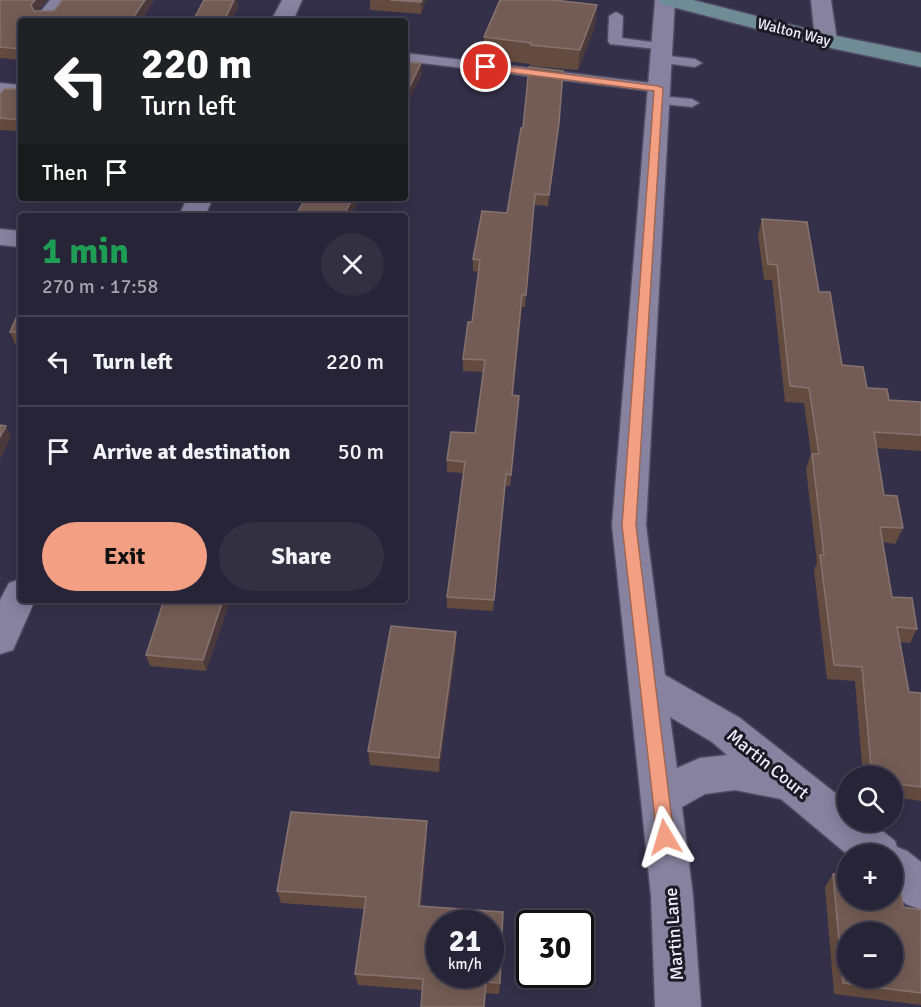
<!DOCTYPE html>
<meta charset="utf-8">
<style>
body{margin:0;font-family:Signika,sans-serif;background:#333042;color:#f1f3f6;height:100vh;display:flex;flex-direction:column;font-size:22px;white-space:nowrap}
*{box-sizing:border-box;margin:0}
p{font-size:20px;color:#a4a4ad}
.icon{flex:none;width:33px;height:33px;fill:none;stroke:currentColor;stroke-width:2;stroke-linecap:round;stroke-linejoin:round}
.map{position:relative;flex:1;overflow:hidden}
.drawer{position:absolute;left:18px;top:213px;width:390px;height:390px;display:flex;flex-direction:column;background:#272437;border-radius:6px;box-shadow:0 3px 15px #0003,0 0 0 2px #434152}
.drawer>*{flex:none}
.hud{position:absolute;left:18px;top:18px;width:390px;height:183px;border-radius:6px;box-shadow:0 3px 15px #0003,0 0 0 2px #434152;background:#202124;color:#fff;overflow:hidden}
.controls{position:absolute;left:837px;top:766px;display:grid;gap:12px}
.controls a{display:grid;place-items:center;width:66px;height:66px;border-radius:50%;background:#272437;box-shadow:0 3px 15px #0003,0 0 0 2px #434152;font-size:30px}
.speed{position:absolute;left:426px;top:910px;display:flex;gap:12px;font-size:30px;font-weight:700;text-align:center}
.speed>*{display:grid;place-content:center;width:78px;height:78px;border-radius:50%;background:#272437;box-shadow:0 3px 15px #0003,0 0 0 2px #434152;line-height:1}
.speed small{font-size:15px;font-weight:400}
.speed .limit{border:3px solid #111;border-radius:9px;background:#fff;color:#111}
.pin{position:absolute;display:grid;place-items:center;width:51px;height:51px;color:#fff;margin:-26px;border:3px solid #fff;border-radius:50%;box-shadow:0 2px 6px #0007}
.me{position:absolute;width:66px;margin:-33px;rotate:353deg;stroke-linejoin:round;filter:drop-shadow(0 0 4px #0008)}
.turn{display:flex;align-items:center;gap:21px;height:126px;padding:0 24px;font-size:27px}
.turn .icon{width:78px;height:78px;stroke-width:2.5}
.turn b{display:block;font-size:42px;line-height:51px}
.then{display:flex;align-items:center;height:57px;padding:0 24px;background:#0003;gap:12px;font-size:22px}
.round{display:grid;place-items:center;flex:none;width:63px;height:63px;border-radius:32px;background:#333042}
.overview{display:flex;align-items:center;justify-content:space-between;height:102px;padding:0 24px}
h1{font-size:36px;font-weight:700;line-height:45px;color:#1e9e55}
.action{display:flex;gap:12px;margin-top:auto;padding:12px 24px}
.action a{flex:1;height:69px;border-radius:36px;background:#f39f84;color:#111;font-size:24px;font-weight:700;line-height:69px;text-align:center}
.action a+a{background:#333042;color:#f1f3f6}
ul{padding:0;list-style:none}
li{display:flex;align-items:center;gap:18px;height:90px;padding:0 24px;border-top:2px solid #434152}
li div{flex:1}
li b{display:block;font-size:22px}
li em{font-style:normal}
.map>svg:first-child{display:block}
</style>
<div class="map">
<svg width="921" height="1007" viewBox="0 0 921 1007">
<rect width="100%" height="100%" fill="#343049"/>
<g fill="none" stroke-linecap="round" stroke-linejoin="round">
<defs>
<path id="service" d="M616,12L623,16L622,38L666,44L668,47L666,50L610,44L608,41L609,16Z
M405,53L659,84L666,88L659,92L405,61Z
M661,55L695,59L702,63L695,67L656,62L654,59L656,56Z
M658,96L692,99L699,103L692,107L653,103L651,100L653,97Z"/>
<path id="minor" d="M50,0H71L55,21H39L36,17Z
M655,0H675L646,525L665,675L740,718L848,803V822H871L895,841L897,847L907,851L921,862V910L906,904L892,892V855H848L781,799L735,790L705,794L682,807L693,896L701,1007H655L651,896L612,525ZM670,717L712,742L727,755L700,758L677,768Z
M811,0H831L837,40L834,45L826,47L818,45L815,40Z
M0,83L21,85V99L0,97Z
M0,229L21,231V247L0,245Z"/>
<path id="tertiary" d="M282,0H302L293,21H271Z
M187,198H213L205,216H179Z
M21,579V600H35L13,650L0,654V600L9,583Z"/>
<path id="secondary" d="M658,0H693L827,34L921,53V67L826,47L661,4Z"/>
</defs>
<use href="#service" stroke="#4e4b60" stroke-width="3"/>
<use href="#minor" stroke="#4e4b60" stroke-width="3"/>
<use href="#tertiary" stroke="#4e4b60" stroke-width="3"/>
<use href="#secondary" stroke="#4e4b60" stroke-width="3"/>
<use href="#service" fill="#86829f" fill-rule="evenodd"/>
<use href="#minor" fill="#86829f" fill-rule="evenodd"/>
<use href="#tertiary" fill="#86829f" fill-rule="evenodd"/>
<use href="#secondary" fill="#6e8b96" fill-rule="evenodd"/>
</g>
<path fill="#644b40" d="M0,0H47L38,11H54L154,0L141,21H21V60L0,58Z
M370,0H426L421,14L370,10Z
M597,5L595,26L578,70L530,66V64L484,58V37Z
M21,67V131L0,130V94L19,89V77L18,72Z
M558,135L548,206L534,205L525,307H522L513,395L519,396L518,407L510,486H505L493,611L447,608V597L463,473L447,472V460L475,433L483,372L463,371V359L472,322L479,272L473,271V259L507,213Z
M103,198H146L143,203L103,200Z
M762,219L819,292L842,365L867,388L889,400L921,402V451L876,448L884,495L903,528L895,544L883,542L892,597L917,629L910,643L900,642L909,692L921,693V801L892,797V777H863L855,681L827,679L814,570L817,562L806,469L811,454L804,403L785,402L772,280H764L758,235Z
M21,307V344H15L10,332Z
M164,600H227L229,604L206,671L150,666L146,655Z
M456,632V648L439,772L370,765L368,751Z
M427,835L421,906L500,983L499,994L422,990L358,985L355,974L364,909L281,903L277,891Z
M833,874L903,907L921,910V1005L834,994L825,887Z"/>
<path fill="#4b393b" d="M35,0H47L34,16L31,5Z
M145,0H154L141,21H131Z
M234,0H237L238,7L231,21H224Z
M422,0H426L421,14V2Z
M597,5L595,26L578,70L580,50Z
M421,63L422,74L405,109V97Z
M559,123L558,135L548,206L549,195Z
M353,198H360L350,216H343Z
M407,237V248L405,258V244Z
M522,295V307L511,407L512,395Z
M6,426L11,437L0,460V437Z
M223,600H227L229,604L206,671L203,660Z
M456,632V648L439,772V758Z
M427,821V835L420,918L419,906Z"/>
<path fill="#735c55" stroke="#86736f" stroke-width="1.5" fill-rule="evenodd" d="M0,0H35L31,5L34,11H54L62,0H145L131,21H21V49L0,47Z
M204,0H234L224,21H193Z
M390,0H422L421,2Z
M500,0H554L597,5L580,50L531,45V43L484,37Z
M405,62L421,63L405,97Z
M21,67V120L0,118V94L4,89H19L20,74L18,72Z
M529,67L563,71L559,123L549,195L535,194L526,295H522L512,395L519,396L511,475L506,474L494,600L447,597L465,462L447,460L451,432L475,433L485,360L463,359L468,322H472L480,260L473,259L482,211L507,213L521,128H523Z
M306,198H353L343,216H295Z
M762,219L807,222L819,292H830L842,365L863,367L867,388L887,389L889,400L921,402V435L874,432L884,495L897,496L903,528L880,527L892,597L912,598L917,629L897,627L909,692L921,693V787L892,783V777H872L862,667L834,665L820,555H824L812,454H819L809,388L790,386L777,265L768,264Z
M21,307V332H10Z
M0,425L6,426L0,437Z
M164,600H223L203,660L146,655Z
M391,626L456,632L439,758L368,751Z
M291,812L427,821L419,906L503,912L500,983L486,982L484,1007H421L423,979L355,974L366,897L277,891ZM440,924H490V975H440Z
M833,874L848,876V900H892V881H900L903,907L921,910V993L843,983ZM848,933H892V978H848Z"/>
<path fill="#f39f84" stroke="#9e6756" stroke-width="1.5" d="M486,64L658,86L663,88L636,525L674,837L671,843L665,845L659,843L657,837L622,525L654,91L482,69L481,67Z"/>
<g text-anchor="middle" stroke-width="6" stroke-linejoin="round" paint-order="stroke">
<g font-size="15" fill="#eeecfd" stroke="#1c1a25">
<text transform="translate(794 32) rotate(14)" y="5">Walton Way</text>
</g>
<g font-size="18" fill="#eeecfd" stroke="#1c1a25">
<text transform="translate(768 764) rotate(39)" y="6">Martin Court</text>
<text transform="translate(674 934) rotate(-94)" y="6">Martin Lane</text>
</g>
</g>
</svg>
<div class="controls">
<a><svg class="icon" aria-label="search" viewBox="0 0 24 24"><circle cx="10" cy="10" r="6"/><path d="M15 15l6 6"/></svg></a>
<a>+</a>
<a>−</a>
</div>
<div class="speed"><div>21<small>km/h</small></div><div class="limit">30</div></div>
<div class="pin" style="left:486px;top:67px;background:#d93025"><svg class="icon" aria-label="arrive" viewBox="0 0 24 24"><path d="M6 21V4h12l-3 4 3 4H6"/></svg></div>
<svg class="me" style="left:665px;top:837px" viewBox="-20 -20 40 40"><path d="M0-17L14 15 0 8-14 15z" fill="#f39f84" stroke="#fff" stroke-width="4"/></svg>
<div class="hud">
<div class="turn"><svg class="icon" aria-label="left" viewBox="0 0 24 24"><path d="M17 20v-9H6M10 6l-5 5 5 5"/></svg><div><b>220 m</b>Turn left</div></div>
<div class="then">Then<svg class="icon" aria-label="arrive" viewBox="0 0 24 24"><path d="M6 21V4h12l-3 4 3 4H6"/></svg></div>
</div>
<section class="drawer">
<div class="overview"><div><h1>1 min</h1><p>270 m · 17:58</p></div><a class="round"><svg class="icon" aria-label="close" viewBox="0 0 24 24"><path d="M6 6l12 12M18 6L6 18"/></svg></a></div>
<ul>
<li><svg class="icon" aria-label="left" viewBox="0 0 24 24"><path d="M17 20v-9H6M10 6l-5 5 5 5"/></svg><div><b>Turn left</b></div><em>220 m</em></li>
<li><svg class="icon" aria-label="arrive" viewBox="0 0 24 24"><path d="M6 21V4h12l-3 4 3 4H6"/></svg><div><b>Arrive at destination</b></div><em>50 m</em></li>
</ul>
<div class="action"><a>Exit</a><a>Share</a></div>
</section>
</div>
